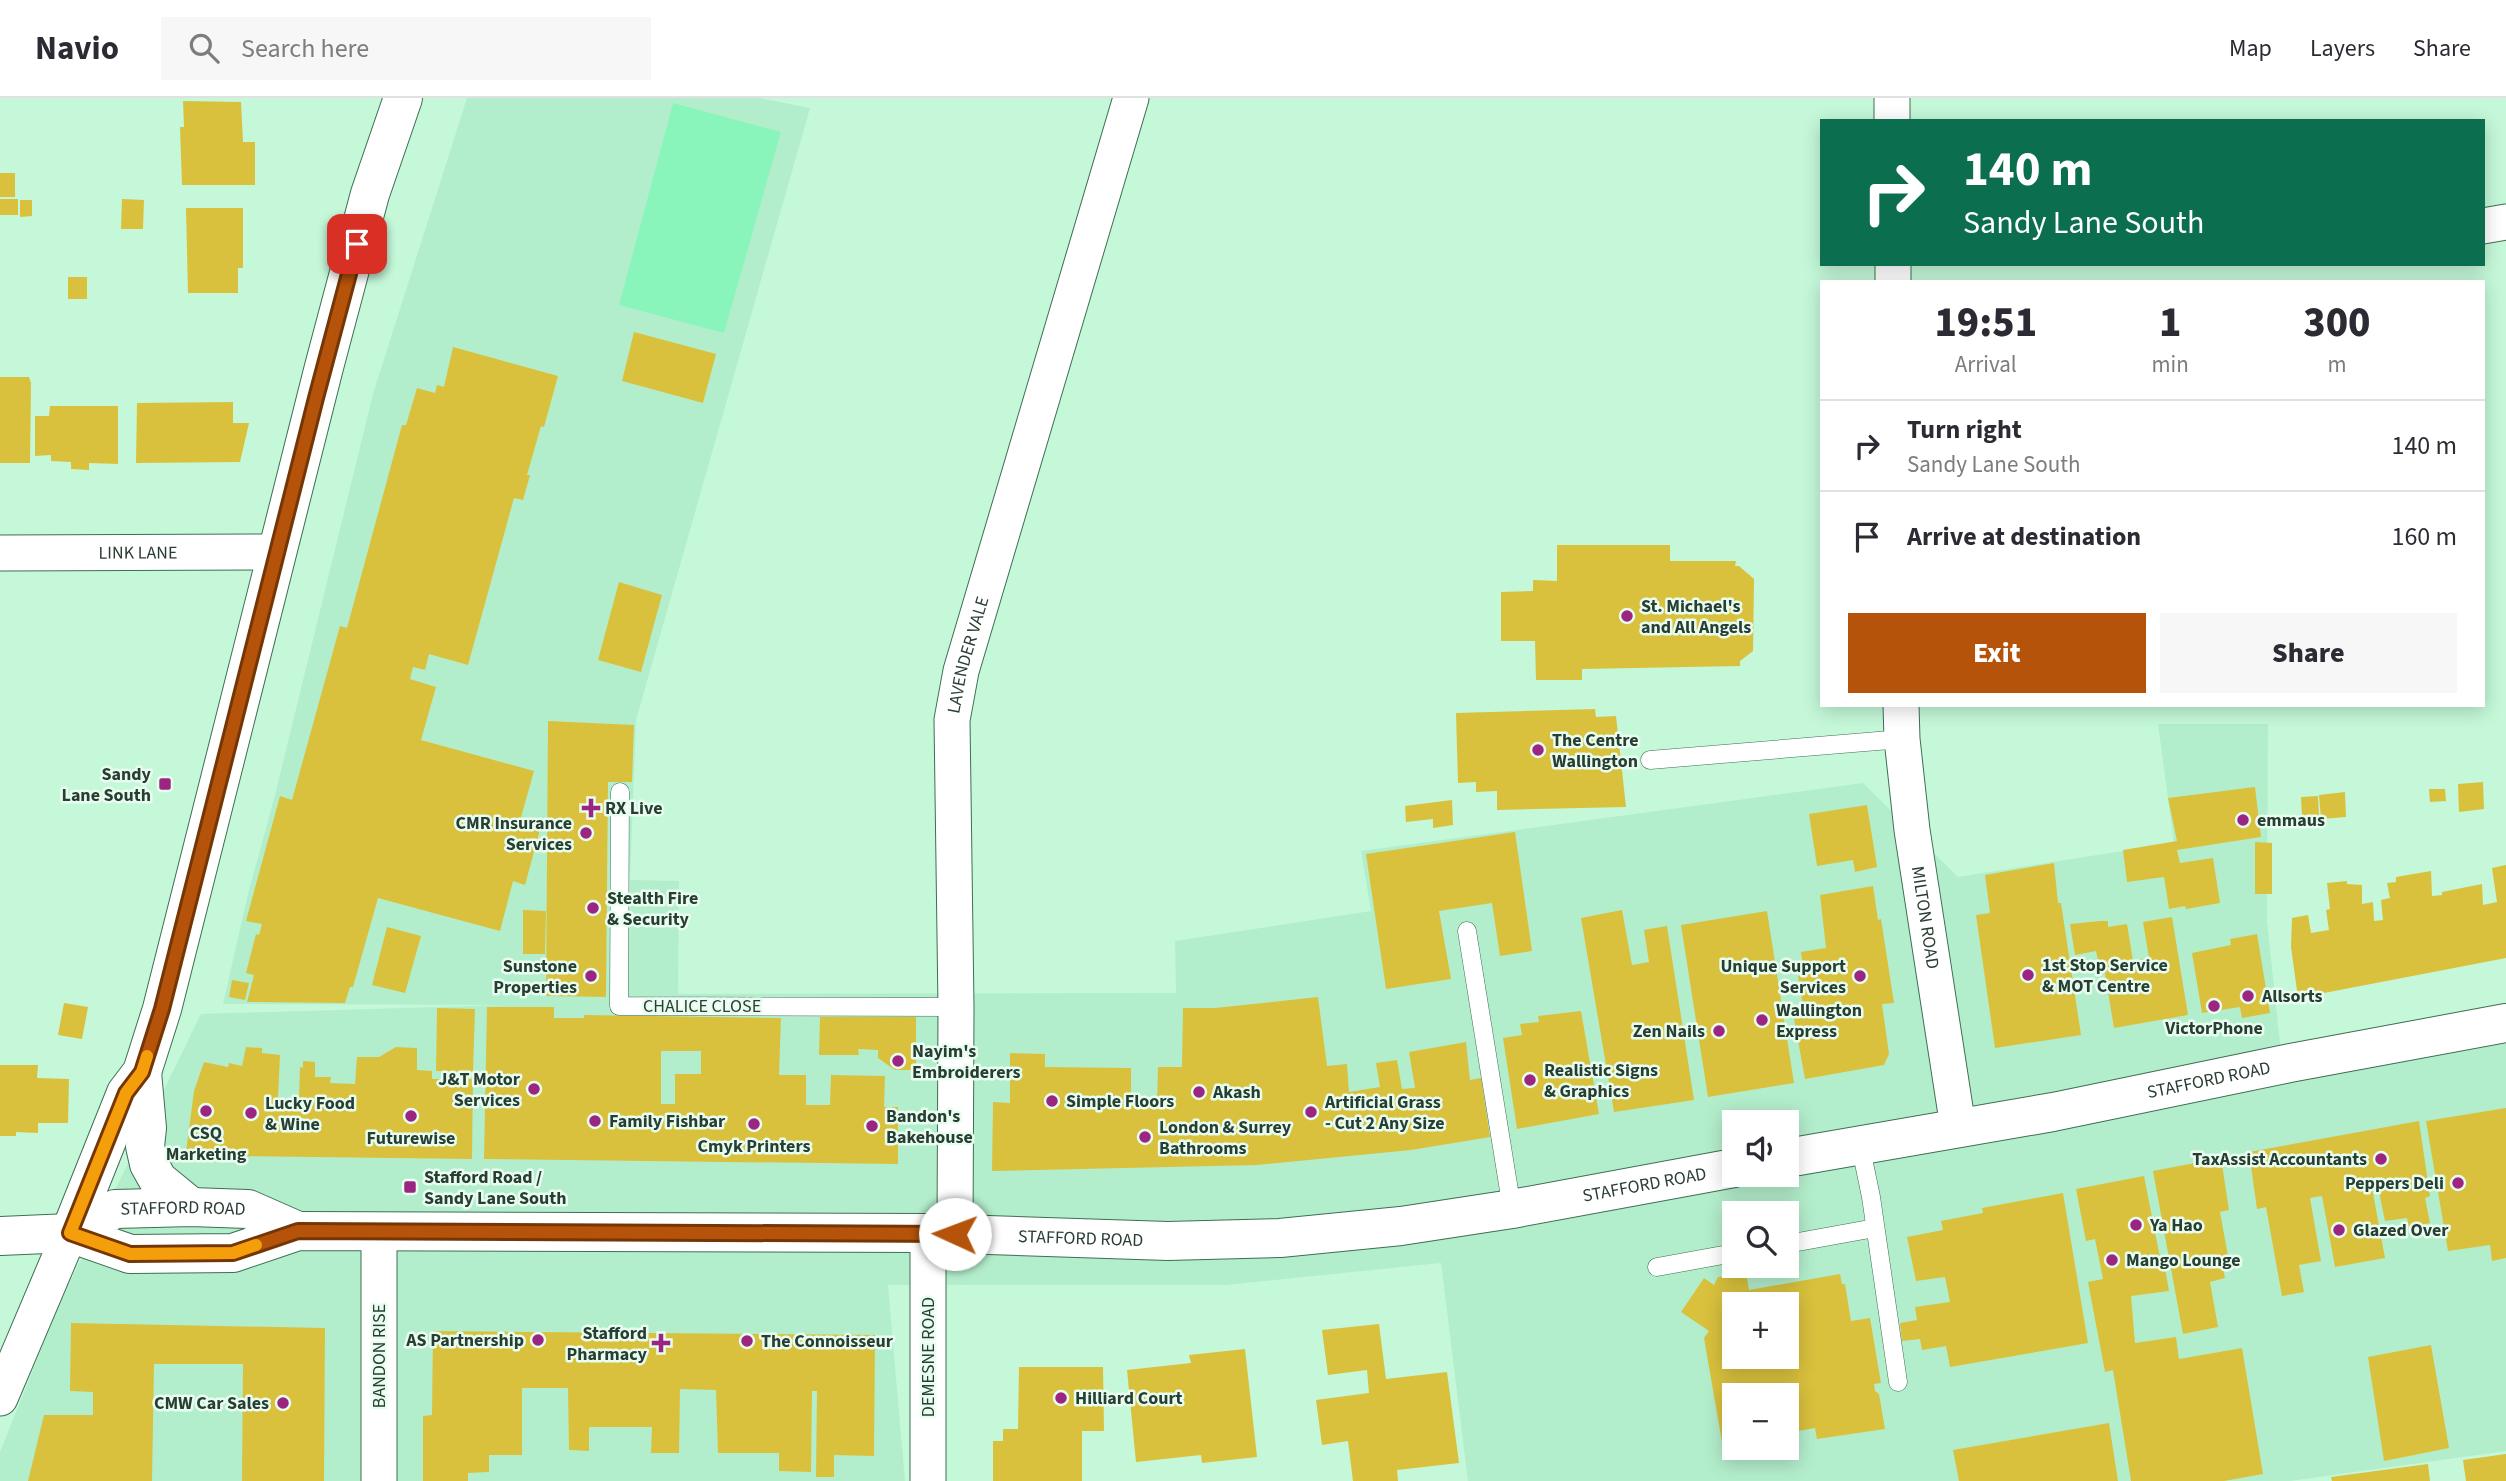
<!DOCTYPE html>
<meta charset="utf-8">
<style>
body{margin:0;font-family:"Source Sans 3",sans-serif;background:#f7f7f7;color:#2b2b33;height:100vh;display:flex;flex-direction:column;font-size:26px;white-space:nowrap}
*{box-sizing:border-box;margin:0}
p{font-size:23px;color:#7c7c81}
.icon{flex:none;width:38px;height:38px;fill:none;stroke:currentColor;stroke-width:2;stroke-linecap:round;stroke-linejoin:round}
.map{position:relative;flex:1;overflow:hidden}
.side{position:absolute;left:1820px;top:182px;width:665px;height:427px;display:flex;flex-direction:column;background:#fff;border-radius:0px;box-shadow:0 4px 18px #0003}
.side>*{flex:none}
.banner{position:absolute;left:1820px;top:21px;width:665px;height:147px;border-radius:0px;box-shadow:0 4px 18px #0003;background:#0b6e4f;color:#fff;overflow:hidden}
.controls{position:absolute;left:1722px;top:1012px;display:grid;gap:14px}
.controls a{display:grid;place-items:center;width:77px;height:77px;border-radius:0px;background:#fff;box-shadow:0 4px 18px #0003;font-size:35px}
.pin{position:absolute;display:grid;place-items:center;width:60px;height:60px;color:#fff;margin:-30px;border-radius:14px;box-shadow:0 4px 10px #0006}
.me{position:absolute;width:77px;margin:-38px;rotate:272deg;stroke-linejoin:round;filter:drop-shadow(0 0 5px #0008)}
.turn{display:flex;align-items:center;gap:24px;height:147px;padding:0 28px;font-size:32px}
.turn .icon{width:91px;height:91px;stroke-width:2.5}
.turn b{display:block;font-size:49px;line-height:60px}
.eta{display:flex;justify-content:space-evenly;align-items:center;height:119px;text-align:center}
.eta b{font-size:42px;font-weight:800;line-height:49px}
.primary-button{display:flex;gap:14px;margin-top:auto;padding:14px 28px}
.primary-button a{flex:1;height:80px;border-radius:0px;background:#b45309;color:#fff;font-size:28px;font-weight:800;line-height:80px;text-align:center}
.primary-button a+a{background:#f7f7f7;color:#2b2b33}
ul{padding:0;list-style:none}
li{display:flex;align-items:center;gap:21px;height:91px;padding:0 28px;border-top:2px solid #e1e1e2}
li div{flex:1}
li b{display:block;font-size:26px}
li em{font-style:normal}
header{display:flex;align-items:center;gap:42px;box-sizing:border-box;height:98px;padding:0 35px;background:#fff;border-bottom:2px solid #e1e1e2}
header strong{font-size:33px}
nav{display:flex;gap:38px;margin-inline-start:auto;font-size:24px}
.search{width:490px;height:63px;background:#f7f7f7;display:flex;align-items:center;gap:18px;box-sizing:border-box;padding:0 24px;border-radius:0px;color:#7c7c81;font-size:26px}
.map>svg:first-child{display:block}
</style>
<header>
<strong>Navio</strong>
<div class="search"><svg class="icon" aria-label="search" viewBox="0 0 24 24"><circle cx="10" cy="10" r="6"/><path d="M15 15l6 6"/></svg>Search here</div>
<nav><a>Map</a><a>Layers</a><a>Share</a></nav>
</header>
<div class="map">
<svg width="2506" height="1383" viewBox="0 0 2506 1383">
<rect width="100%" height="100%" fill="#c4f8d9"/>
<path fill="#b3eecc" fill-rule="evenodd" d="M467,0H759L810,10L636,622L630,782L679,783L678,896L1176,895L1175,843L1371,813L1361,753L1863,685L1958,779L2174,745L2158,626H2268L2267,823L2283,973L2506,926V1353L2290,1383H1468L1441,1165L1225,1187H888L905,1383H0V1354L61,1202L201,916L505,907L223,906L248,796L274,701L373,296ZM1734,1024H1787V1076H1734ZM1734,1115H1787V1167H1734ZM1734,1206H1787V1258H1734ZM1734,1297H1787V1349H1734Z"/>
<path fill="#89f5bb" d="M673,5L781,34L724,235L619,207Z"/>
<path fill="#d9c13d" fill-rule="evenodd" d="M183,3L241,4L243,44H255V87H182L180,29H184Z
M0,75H15V99H0Z
M0,101H18V117H0Z
M122,101L144,102L143,131H121Z
M20,102H32V118L20,119Z
M186,110H243V170H238V195H188Z
M68,179H87V201H68Z
M634,234L716,256L703,305L622,283Z
M453,249L558,278L544,329L541,328L527,377H530L523,402L514,400L468,567L429,556L425,572L413,569L410,581L436,589L421,642L534,673L520,723L541,728L525,787L513,783L500,833L378,800L353,889H350L345,905L247,904L254,877L246,875L256,836L259,837L262,826L246,823L280,698L292,702L340,528L347,530L402,327H406L417,290L435,295L437,287L444,289Z
M0,279H29L31,285L30,365H0Z
M233,304V325H249L240,364L136,365L137,305Z
M50,308H118V366L89,365V372L71,371V364L51,363V357L35,358V318H49Z
M1557,447H1670V463H1736L1735,468H1739L1754,481L1753,553L1740,563V568L1582,571V582H1536L1535,543H1501V494L1533,493V482L1557,483Z
M619,484L662,497L641,574L598,562Z
M1595,611L1596,619L1616,618L1626,709L1497,712V693L1476,694V684L1458,685L1456,615Z
M548,623L634,627L632,684H608L606,899L546,898Z
M2483,684L2484,711L2459,714L2458,686Z
M2255,689L2261,739L2177,752L2180,765L2213,760L2220,805L2186,811L2185,808L2169,811L2164,779L2127,784L2123,752L2177,743L2168,700Z
M2429,691H2445L2446,703L2430,704Z
M2345,694L2346,719L2321,721L2319,697Z
M2318,698L2319,718L2302,719L2301,699Z
M1452,702L1453,727L1433,730V721L1406,724L1405,708Z
M1867,707L1877,769L1855,774L1853,762L1817,768L1809,716Z
M1515,734L1532,853L1500,858L1492,805L1439,813L1451,881L1386,891L1366,756Z
M2255,744L2272,745V796H2255Z
M2054,765L2058,805H2061L2081,937L1995,950L1976,817L1990,815L1985,777Z
M2506,767V860L2298,900L2291,849L2292,820L2308,817L2311,835L2329,832L2326,812L2330,811L2327,785L2347,783V786L2362,787V806L2373,804L2374,823L2383,822L2381,802L2390,800L2387,785L2396,784V779L2431,773L2432,798L2442,797V794L2482,786L2483,807L2497,804L2492,770Z
M1873,788L1878,822L1881,821L1894,905L1882,906L1889,956L1884,967L1805,981L1793,915L1804,913L1798,878L1804,877L1801,854L1826,850L1820,797Z
M523,812L546,813L545,856H523Z
M1622,812L1632,867L1649,864L1644,832L1667,828L1694,1002L1614,1014L1581,820Z
M1767,813L1794,985L1708,999L1681,827Z
M2172,819L2188,917L2114,930L2104,870L2100,871L2096,853L2075,857L2070,826L2100,823H2108V829L2127,826L2133,863L2149,860L2143,824Z
M387,829L421,838L405,895L372,887Z
M2257,836L2270,915L2242,920L2240,909L2202,915L2192,855L2231,847L2230,841Z
M232,882L249,885L245,902L229,899Z
M1318,899L1327,968L1347,966L1349,994L1380,989L1376,965L1397,962L1402,991L1415,990L1409,954L1466,944L1470,982L1481,980L1490,1039L1411,1052L1257,1067L992,1073L993,1004L1010,1005V955L1045,956V969L1131,970V1008L1157,1007L1158,969H1182L1183,910H1215Z
M64,905L88,909L82,941L58,937Z
M487,909H554V920H584V917L781,920L779,977H806V1007H830L831,977L885,978L884,1009H898V1066L484,1061ZM661,953H701V976H675V1006H661Z
M437,910L475,911L473,974L436,973Z
M1581,913L1599,1016L1517,1031L1503,940L1522,937L1520,926L1539,924L1538,918Z
M820,919H916V972H895L878,960V952L858,951L859,957H819Z
M246,949L262,950V955L280,957L278,1000H299L300,969L303,970V963L315,964V979H331L330,985L355,986L357,959H379L396,949L417,950V972L432,973V981H473L472,1061L227,1058V1060L186,1054L194,993L204,964L228,969L229,965L242,968Z
M0,967H38L37,980L69,981L68,1025H38V1035L16,1034V1038H0Z
M2506,1010V1160L2492,1163L2490,1147L2448,1153L2426,1023Z
M2419,1023L2430,1098L2425,1100L2430,1125L2409,1130L2407,1120L2385,1123L2378,1089L2372,1090L2385,1160L2335,1169L2322,1098L2310,1100L2321,1163L2299,1167L2304,1194L2282,1198L2266,1109L2257,1111L2249,1054Z
M2221,1060L2229,1112L2220,1114L2228,1158L2221,1160L2225,1180L2210,1184L2218,1229L2183,1236L2153,1073Z
M2144,1078L2162,1170H2165L2169,1193L2131,1198L2135,1245L2176,1239L2179,1261L2242,1250L2263,1376L2224,1383H2131L2113,1272L2105,1274L2088,1184L2103,1181L2095,1141L2086,1143L2076,1091Z
M2063,1095L2088,1245L1950,1269L1946,1248L1922,1252L1920,1241L1902,1243L1900,1225L1917,1222L1915,1209L1950,1204L1945,1179L1916,1183L1907,1139L1943,1132L1941,1123L1983,1115L1982,1110Z
M1746,1175L1749,1192L1840,1176L1842,1186H1845L1851,1223L1870,1220L1881,1285L1874,1286L1875,1293L1879,1296L1885,1331L1817,1341L1815,1330L1787,1335V1297H1734V1342L1722,1344L1704,1240L1709,1233L1681,1214L1704,1180L1714,1187L1718,1179ZM1734,1206H1787V1258H1734Z
M71,1225L325,1230L324,1383H242L243,1266H154L152,1383H28L44,1317H93V1294L70,1293Z
M1379,1226L1386,1281L1447,1274L1459,1365L1397,1372L1398,1383H1353L1348,1343L1322,1347L1316,1302L1369,1295L1367,1272L1328,1277L1322,1232Z
M433,1233L875,1237L874,1358L834,1357V1379H816L817,1293H812L811,1374L779,1373V1355H718L716,1292L680,1291L679,1355H651L652,1329H589V1353L569,1352L568,1290H522V1357H489V1374L468,1375V1383H423V1318L432,1317Z
M2431,1247L2449,1350L2384,1363L2368,1259Z
M1245,1251L1257,1359L1202,1365L1201,1357L1136,1364L1127,1272L1191,1265L1189,1257Z
M1019,1269H1103L1104,1333H1082V1383H993V1343H1003V1331H1018Z
M2109,1325L2118,1383H1959L1953,1352Z
M2506,1356V1383H2466L2463,1362Z
M2428,1366L2430,1383H2332L2331,1379Z"/>
<g fill="none" stroke-linecap="round" stroke-linejoin="round">
<defs>
<path id="service" d="M1650,662L1902,641
M620,694L619,908L956,909
M1467,833L1512,1111
M1860,1046L1871,1099L1898,1284
M1787,1146L1875,1130
M1657,1169L1734,1155"/>
<g id="minor">
<path d="M1892,0V23"/>
<path d="M2483,128L2506,124"/>
<path d="M1893,166V184"/>
<path id="s1" d="M0,455L277,454"/>
<path id="s2" d="M1901,607L1902,641L1912,732L1958,1029"/>
<path d="M379,1133V1383"/>
<path d="M928,1135V1383"/>
<path id="s3" d="M955,1136L956,909L952,622L961,573L1131,0"/>
<path d="M0,1300L70,1135"/>
</g>
<g id="secondary">
<path d="M142,974L147,1030L145,1048L149,1066L158,1082L191,1109"/>
<path id="s4" d="M1787,1060L2053,1014L2290,965L2506,925"/>
<path d="M70,1135L126,995L142,974L162,911L324,269L370,96L403,0"/>
<path id="s5" d="M70,1135L115,1111L191,1109L248,1111L298,1133"/>
<path id="s6" d="M0,1138L70,1135L130,1156L233,1155L298,1133L928,1135L1168,1143L1280,1140L1401,1128L1512,1111L1734,1070"/>
</g>
</defs>
<use href="#service" stroke="#3e6e53" stroke-width="19"/>
<use href="#minor" stroke="#3e6e53" stroke-width="37"/>
<use href="#secondary" stroke="#3e6e53" stroke-width="40"/>
<use href="#service" stroke="#fff" stroke-width="18"/>
<use href="#minor" stroke="#fff" stroke-width="35"/>
<use href="#secondary" stroke="#fff" stroke-width="38"/>
</g>
<g fill="none" stroke-linecap="round" stroke-linejoin="round">
<defs>
<path id="route" d="M357,146L316,300L162,911L142,974L126,995L70,1135L130,1156L233,1155L298,1133L955,1136"/>
</defs>
<use href="#route" stroke="#753606" stroke-width="18"/>
<use href="#route" stroke="#b45309" stroke-width="12"/>
<path stroke="#f59e0b" stroke-width="12" d="M147,958L142,974L126,995L70,1135L130,1156L233,1155L256,1147"/>
</g>
<g fill="#9b2681" stroke="#e8fdf0" stroke-width="2.5">
<circle cx="1627" cy="518" r="7"/>
<circle cx="1538" cy="652" r="7"/>
<rect x="158" y="679" width="14" height="14" rx="3.5"/>
<path d="M587.5 699.5h7v7h7v7h-7v7h-7v-7h-7v-7h7z"/>
<circle cx="2243" cy="722" r="7"/>
<circle cx="586" cy="735" r="7"/>
<circle cx="593" cy="810" r="7"/>
<circle cx="2028" cy="877" r="7"/>
<circle cx="591" cy="878" r="7"/>
<circle cx="1860" cy="878" r="7"/>
<circle cx="2248" cy="898" r="7"/>
<circle cx="2214" cy="908" r="7"/>
<circle cx="1762" cy="922" r="7"/>
<circle cx="1719" cy="933" r="7"/>
<circle cx="898" cy="963" r="7"/>
<circle cx="1530" cy="982" r="7"/>
<circle cx="534" cy="991" r="7"/>
<circle cx="1199" cy="994" r="7"/>
<circle cx="1052" cy="1003" r="7"/>
<circle cx="206" cy="1013" r="7"/>
<circle cx="1311" cy="1014" r="7"/>
<circle cx="251" cy="1015" r="7"/>
<circle cx="411" cy="1018" r="7"/>
<circle cx="595" cy="1023" r="7"/>
<circle cx="754" cy="1026" r="7"/>
<circle cx="872" cy="1028" r="7"/>
<circle cx="1145" cy="1039" r="7"/>
<circle cx="2381" cy="1061" r="7"/>
<circle cx="2458" cy="1085" r="7"/>
<rect x="403" y="1082" width="14" height="14" rx="3.5"/>
<circle cx="2136" cy="1127" r="7"/>
<circle cx="2339" cy="1132" r="7"/>
<circle cx="2112" cy="1162" r="7"/>
<circle cx="538" cy="1242" r="7"/>
<circle cx="747" cy="1243" r="7"/>
<path d="M657.5 1234.5h7v7h7v7h-7v7h-7v-7h-7v-7h7z"/>
<circle cx="1061" cy="1300" r="7"/>
<circle cx="283" cy="1305" r="7"/>
</g>
<g text-anchor="middle" stroke-width="5" stroke-linejoin="round" paint-order="stroke">
<g font-size="18" fill="#293e32" stroke="#e8fdf0">
<text dy="6" stroke="none"><textPath href="#s1" startOffset="138">LINK LANE</textPath></text>
<text dy="6" stroke="none"><textPath href="#s3" startOffset="581">LAVENDER VALE</textPath></text>
<text dy="6" stroke="none"><textPath href="#s2" startOffset="214">MILTON ROAD</textPath></text>
<text x="702" y="914">CHALICE CLOSE</text>
<text dy="6" stroke="none"><textPath href="#s4" startOffset="429">STAFFORD ROAD</textPath></text>
<text dy="6" stroke="none"><textPath href="#s6" startOffset="1656">STAFFORD ROAD</textPath></text>
<text dy="6" stroke="none"><textPath href="#s5" startOffset="119">STAFFORD ROAD</textPath></text>
<text dy="6" stroke="none"><textPath href="#s6" startOffset="1088">STAFFORD ROAD</textPath></text>
<text transform="translate(379 1258) rotate(-90)" y="6">BANDON RISE</text>
<text transform="translate(928 1259) rotate(-90)" y="6">DEMESNE ROAD</text>
</g>
<g font-size="18" font-weight="bold" fill="#293e32" stroke="#e8fdf0" text-anchor="start">
<text x="1641" y="514">St. Michael's<tspan x="1641" dy="21">and All Angels</tspan></text>
<text x="1552" y="648">The Centre<tspan x="1552" dy="21">Wallington</tspan></text>
<text x="151" y="682" text-anchor="end">Sandy<tspan x="151" dy="21">Lane South</tspan></text>
<text x="605" y="716">RX Live</text>
<text x="2257" y="728">emmaus</text>
<text x="572" y="731" text-anchor="end">CMR Insurance<tspan x="572" dy="21">Services</tspan></text>
<text x="607" y="806">Stealth Fire<tspan x="607" dy="21">&amp; Security</tspan></text>
<text x="2042" y="873">1st Stop Service<tspan x="2042" dy="21">&amp; MOT Centre</tspan></text>
<text x="577" y="874" text-anchor="end">Sunstone<tspan x="577" dy="21">Properties</tspan></text>
<text x="1846" y="874" text-anchor="end">Unique Support<tspan x="1846" dy="21">Services</tspan></text>
<text x="2262" y="904">Allsorts</text>
<text x="1776" y="918">Wallington<tspan x="1776" dy="21">Express</tspan></text>
<text x="2214" y="936" text-anchor="middle">VictorPhone</text>
<text x="1705" y="939" text-anchor="end">Zen Nails</text>
<text x="912" y="959">Nayim's<tspan x="912" dy="21">Embroiderers</tspan></text>
<text x="1544" y="978">Realistic Signs<tspan x="1544" dy="21">&amp; Graphics</tspan></text>
<text x="520" y="987" text-anchor="end">J&amp;T Motor<tspan x="520" dy="21">Services</tspan></text>
<text x="1213" y="1000">Akash</text>
<text x="1066" y="1009">Simple Floors</text>
<text x="1325" y="1010">Artificial Grass<tspan x="1325" dy="21">- Cut 2 Any Size</tspan></text>
<text x="265" y="1011">Lucky Food<tspan x="265" dy="21">&amp; Wine</tspan></text>
<text x="886" y="1024">Bandon's<tspan x="886" dy="21">Bakehouse</tspan></text>
<text x="609" y="1029">Family Fishbar</text>
<text x="1159" y="1035">London &amp; Surrey<tspan x="1159" dy="21">Bathrooms</tspan></text>
<text x="206" y="1041" text-anchor="middle">CSQ<tspan x="206" dy="21">Marketing</tspan></text>
<text x="411" y="1046" text-anchor="middle">Futurewise</text>
<text x="754" y="1054" text-anchor="middle">Cmyk Printers</text>
<text x="2367" y="1067" text-anchor="end">TaxAssist Accountants</text>
<text x="424" y="1085">Stafford Road /<tspan x="424" dy="21">Sandy Lane South</tspan></text>
<text x="2444" y="1091" text-anchor="end">Peppers Deli</text>
<text x="2150" y="1133">Ya Hao</text>
<text x="2353" y="1138">Glazed Over</text>
<text x="2126" y="1168">Mango Lounge</text>
<text x="647" y="1241" text-anchor="end">Stafford<tspan x="647" dy="21">Pharmacy</tspan></text>
<text x="524" y="1248" text-anchor="end">AS Partnership</text>
<text x="761" y="1249">The Connoisseur</text>
<text x="1075" y="1306">Hilliard Court</text>
<text x="269" y="1311" text-anchor="end">CMW Car Sales</text>
</g>
</g>
</svg>
<div class="controls">
<a><svg class="icon" aria-label="sound" viewBox="0 0 24 24"><path d="M4 9h4l5-4v14l-5-4H4zM17 9q2 3 0 6"/></svg></a>
<a><svg class="icon" aria-label="search" viewBox="0 0 24 24"><circle cx="10" cy="10" r="6"/><path d="M15 15l6 6"/></svg></a>
<a>+</a>
<a>−</a>
</div>
<div class="pin" style="left:357px;top:146px;background:#d93025"><svg class="icon" aria-label="arrive" viewBox="0 0 24 24"><path d="M6 21V4h12l-3 4 3 4H6"/></svg></div>
<svg class="me" style="left:955px;top:1136px" viewBox="-20 -20 40 40"><circle r="19" fill="#fff"/><path d="M0-13L10 11 0 6-10 11z" fill="#b45309"/></svg>
<div class="banner">
<div class="turn"><svg class="icon" aria-label="right" viewBox="0 0 24 24"><path d="M7 20v-9h11M14 6l5 5-5 5"/></svg><div><b>140 m</b>Sandy Lane South</div></div>
</div>
<section class="side">
<div class="eta">
<div><b>19:51</b><p>Arrival</p></div>
<div><b>1</b><p>min</p></div>
<div><b>300</b><p>m</p></div>
</div>
<ul>
<li><svg class="icon" aria-label="right" viewBox="0 0 24 24"><path d="M7 20v-9h11M14 6l5 5-5 5"/></svg><div><b>Turn right</b><p>Sandy Lane South</p></div><em>140 m</em></li>
<li><svg class="icon" aria-label="arrive" viewBox="0 0 24 24"><path d="M6 21V4h12l-3 4 3 4H6"/></svg><div><b>Arrive at destination</b></div><em>160 m</em></li>
</ul>
<div class="primary-button"><a>Exit</a><a>Share</a></div>
</section>
</div>
